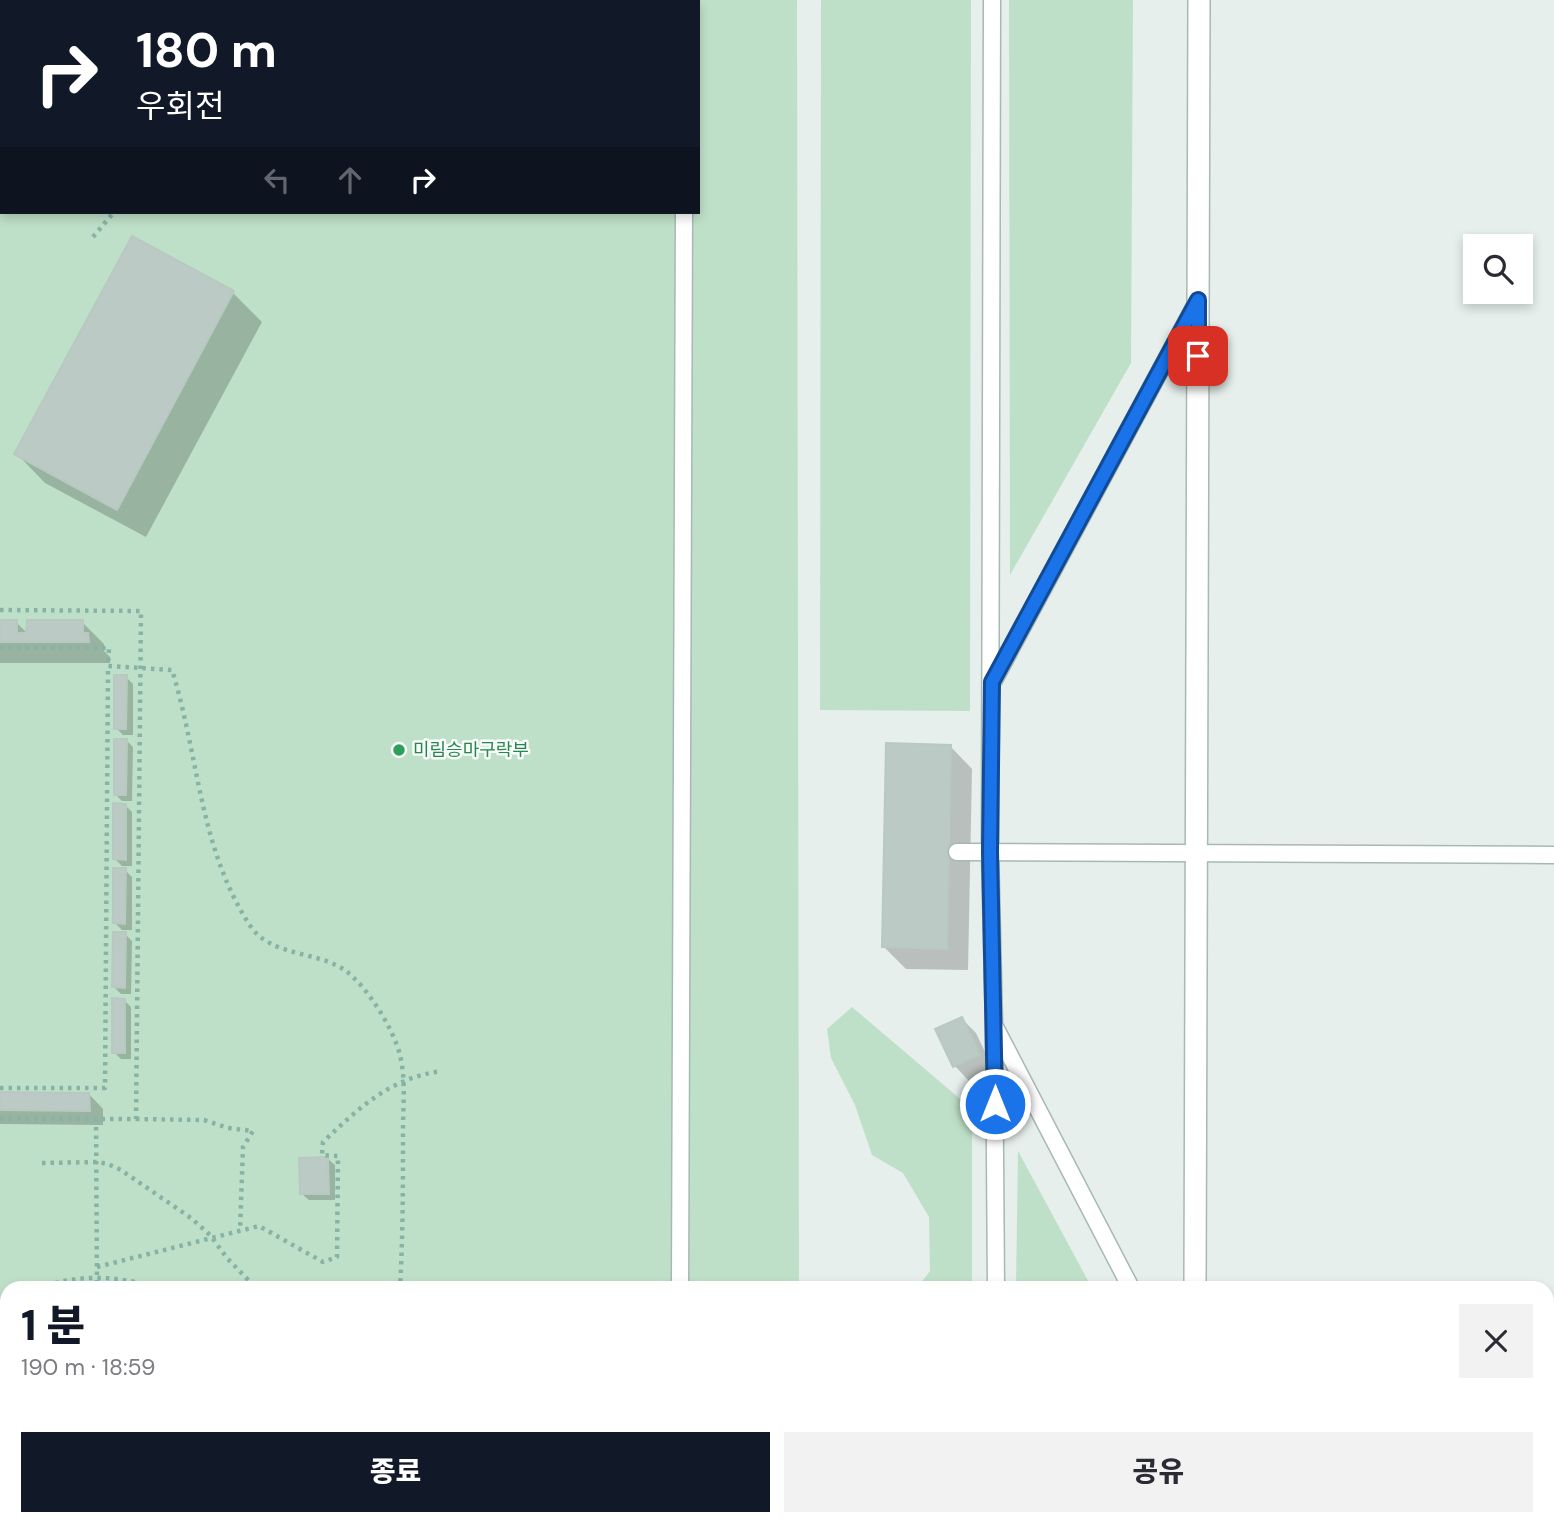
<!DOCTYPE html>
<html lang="ko">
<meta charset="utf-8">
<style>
body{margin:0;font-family:"DM Sans","Noto Sans KR",sans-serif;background:#f2f2f3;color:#2b2b33;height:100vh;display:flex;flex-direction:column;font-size:26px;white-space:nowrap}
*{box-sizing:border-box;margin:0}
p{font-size:23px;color:#7c7c81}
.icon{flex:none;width:38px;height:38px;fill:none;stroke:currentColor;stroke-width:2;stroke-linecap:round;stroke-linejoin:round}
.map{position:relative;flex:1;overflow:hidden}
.panel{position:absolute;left:0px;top:1281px;width:1554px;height:245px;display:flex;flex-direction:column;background:#fff;border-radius:21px 21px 0 0;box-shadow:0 4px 10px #0003}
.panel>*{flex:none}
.banner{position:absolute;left:0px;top:0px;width:700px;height:214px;box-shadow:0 4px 10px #0003;background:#111827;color:#fff;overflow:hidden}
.controls{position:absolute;left:1463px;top:234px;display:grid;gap:14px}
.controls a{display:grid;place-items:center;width:70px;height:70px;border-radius:0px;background:#fff;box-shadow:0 4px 10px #0003;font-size:35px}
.pin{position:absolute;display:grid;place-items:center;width:60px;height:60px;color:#fff;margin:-30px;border-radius:14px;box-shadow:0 4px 10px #0006}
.me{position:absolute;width:77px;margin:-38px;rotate:0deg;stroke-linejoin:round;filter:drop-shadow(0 0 5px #0008)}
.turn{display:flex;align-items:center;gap:24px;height:147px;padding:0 21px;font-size:32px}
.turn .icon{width:91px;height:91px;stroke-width:2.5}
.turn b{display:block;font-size:49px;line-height:60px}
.lanes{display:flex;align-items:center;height:66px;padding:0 21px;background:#0003;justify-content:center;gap:35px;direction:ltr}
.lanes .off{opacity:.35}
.round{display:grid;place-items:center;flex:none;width:74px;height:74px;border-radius:0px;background:#f2f2f3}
.head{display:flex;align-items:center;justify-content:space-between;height:119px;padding:0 21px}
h1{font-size:42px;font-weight:800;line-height:52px;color:#111827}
.button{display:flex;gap:14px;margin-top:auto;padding:14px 21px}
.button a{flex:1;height:80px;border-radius:0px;background:#111827;color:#fff;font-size:28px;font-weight:800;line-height:80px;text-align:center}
.button a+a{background:#f2f2f3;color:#2b2b33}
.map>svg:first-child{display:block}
</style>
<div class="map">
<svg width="1554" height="1526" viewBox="0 0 1554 1526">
<rect width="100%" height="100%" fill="#e6efeb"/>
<path fill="#bfe0c8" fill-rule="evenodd" d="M0,0H797L799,1288H7V1519H799V1526H0ZM2,2H698V212H2Z
M821,0H971L970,711L820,710Z
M1009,0H1133L1131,363L1010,575Z
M852,1007L972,1109V1288H917L930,1271L929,1217L903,1173L872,1155L855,1105L831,1058L827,1029Z
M1018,1151L1092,1288H1016Z
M821,1519H976L977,1526H821Z
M1012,1519H1132V1526H1012Z"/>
<path fill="#8ec9d4" d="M0,0L169,2H2V179Z"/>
<path fill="#0003" d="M233,293L262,322L146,537L45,483L17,454Z
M0,622H16L28,634L82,622L104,644V651L110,657V663H0Z
M126,677L133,684V735H123L116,728Z
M126,740L133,747L132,801H122L115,794Z
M950,746L972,769L968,970L906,969L884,947Z
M125,805L132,812V866H122L115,859Z
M125,870L132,877V930H122L115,923Z
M125,934L132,941L131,994H121L114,987Z
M124,1000L131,1007V1059H121L114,1052Z
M962,1019L976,1033L993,1069L969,1081L955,1066L937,1030Z
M0,1094H89L103,1109V1125L0,1124Z
M328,1159L335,1165V1200H309L302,1194Z"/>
<path fill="#bbcac4" stroke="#b8c9c2" stroke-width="2" d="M132,236L234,291L117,510L14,454Z
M0,620H17V633H26L27,620H83V633H88L89,642H0Z
M114,675H127L126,729H114Z
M114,739H127L126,795H114Z
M886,743L951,745L947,949L882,947Z
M113,803L126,804V860L113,859Z
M113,868H126L125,924L113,923Z
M113,932H126L125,988L112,987Z
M112,998L125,999V1053H112Z
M962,1017L980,1055L953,1067L935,1029Z
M0,1092L89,1093L90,1111L0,1110Z
M328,1157L329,1194H300L299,1158Z"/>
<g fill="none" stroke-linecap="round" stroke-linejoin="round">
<defs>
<path id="lane" d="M992,0L990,852L994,1025L996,1288
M685,2V0
M994,680L1197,302
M957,852L1554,855
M995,1027L1131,1288
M680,1288L684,212
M997,1519V1526
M679,1526V1519"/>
<path id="street" d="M1195,1288L1199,0
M1194,1526V1519"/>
</defs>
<use href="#lane" stroke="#a8b8b2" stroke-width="19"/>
<use href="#street" stroke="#a8b8b2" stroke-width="24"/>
<path stroke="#86b3a5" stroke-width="4.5" stroke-dasharray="3.5 5" stroke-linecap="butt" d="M341,0L342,2
M367,0V2
M93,237L114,212
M0,610L141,611L136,1119H96L97,1288
M0,648H109L108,666L172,670C199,756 199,849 251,927C272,957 319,951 346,971C368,988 393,1028 400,1055C406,1080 403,1104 403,1129C403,1182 403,1235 400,1288
M0,1088H105L108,666
M0,1119H96
M136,1119L204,1120L228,1128L253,1131L243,1147L240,1231
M42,1163L97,1162L108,1164L121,1170L191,1218L210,1235L227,1258L256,1288
M97,1267L259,1226L323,1262L337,1257L338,1156L322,1155L323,1142C360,1107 390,1078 442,1071
M39,1288C77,1274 118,1275 156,1288
M0,1306L7,1302
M0,1462H7
M401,1519L404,1526
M96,1523L97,1526
M266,1526L269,1519"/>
<use href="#lane" stroke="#fff" stroke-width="16"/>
<use href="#street" stroke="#fff" stroke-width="21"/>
</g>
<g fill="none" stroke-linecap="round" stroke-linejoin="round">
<defs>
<path id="route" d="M995,1104L990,852L992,682L1198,300V356"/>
</defs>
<use href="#route" stroke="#114b97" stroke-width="18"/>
<use href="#route" stroke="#1a73e8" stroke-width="12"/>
</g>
<circle fill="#2e9e5b" stroke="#f7fbf9" stroke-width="2.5" cx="399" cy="750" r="7"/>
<g text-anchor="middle" stroke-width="5" stroke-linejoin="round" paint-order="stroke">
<g font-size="18" fill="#27864d" stroke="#f7fbf9" text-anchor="start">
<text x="413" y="756">미림승마구락부</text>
</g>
</g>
</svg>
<div class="controls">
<a><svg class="icon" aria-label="search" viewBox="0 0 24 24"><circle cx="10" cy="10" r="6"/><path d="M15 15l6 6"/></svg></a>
</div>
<div class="pin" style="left:1198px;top:356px;background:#d93025"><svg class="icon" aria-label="arrive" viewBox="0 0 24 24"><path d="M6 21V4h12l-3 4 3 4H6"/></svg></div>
<svg class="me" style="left:995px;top:1104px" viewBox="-20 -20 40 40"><circle r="17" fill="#1a73e8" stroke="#fff" stroke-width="3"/><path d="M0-11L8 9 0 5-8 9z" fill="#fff"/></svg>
<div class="banner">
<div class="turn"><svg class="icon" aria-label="right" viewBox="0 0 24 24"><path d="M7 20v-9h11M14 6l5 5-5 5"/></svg><div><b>180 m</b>우회전</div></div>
<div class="lanes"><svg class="icon off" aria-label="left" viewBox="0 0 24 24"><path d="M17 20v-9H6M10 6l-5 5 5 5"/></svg><svg class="icon off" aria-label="ahead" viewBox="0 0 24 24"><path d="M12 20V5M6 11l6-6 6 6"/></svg><svg class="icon" aria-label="right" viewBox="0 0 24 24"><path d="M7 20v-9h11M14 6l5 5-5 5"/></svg></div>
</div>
<section class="panel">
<div class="head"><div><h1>1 분</h1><p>190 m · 18:59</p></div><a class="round"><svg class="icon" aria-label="close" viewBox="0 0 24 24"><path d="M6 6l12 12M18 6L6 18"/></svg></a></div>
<div class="button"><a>종료</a><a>공유</a></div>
</section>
</div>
